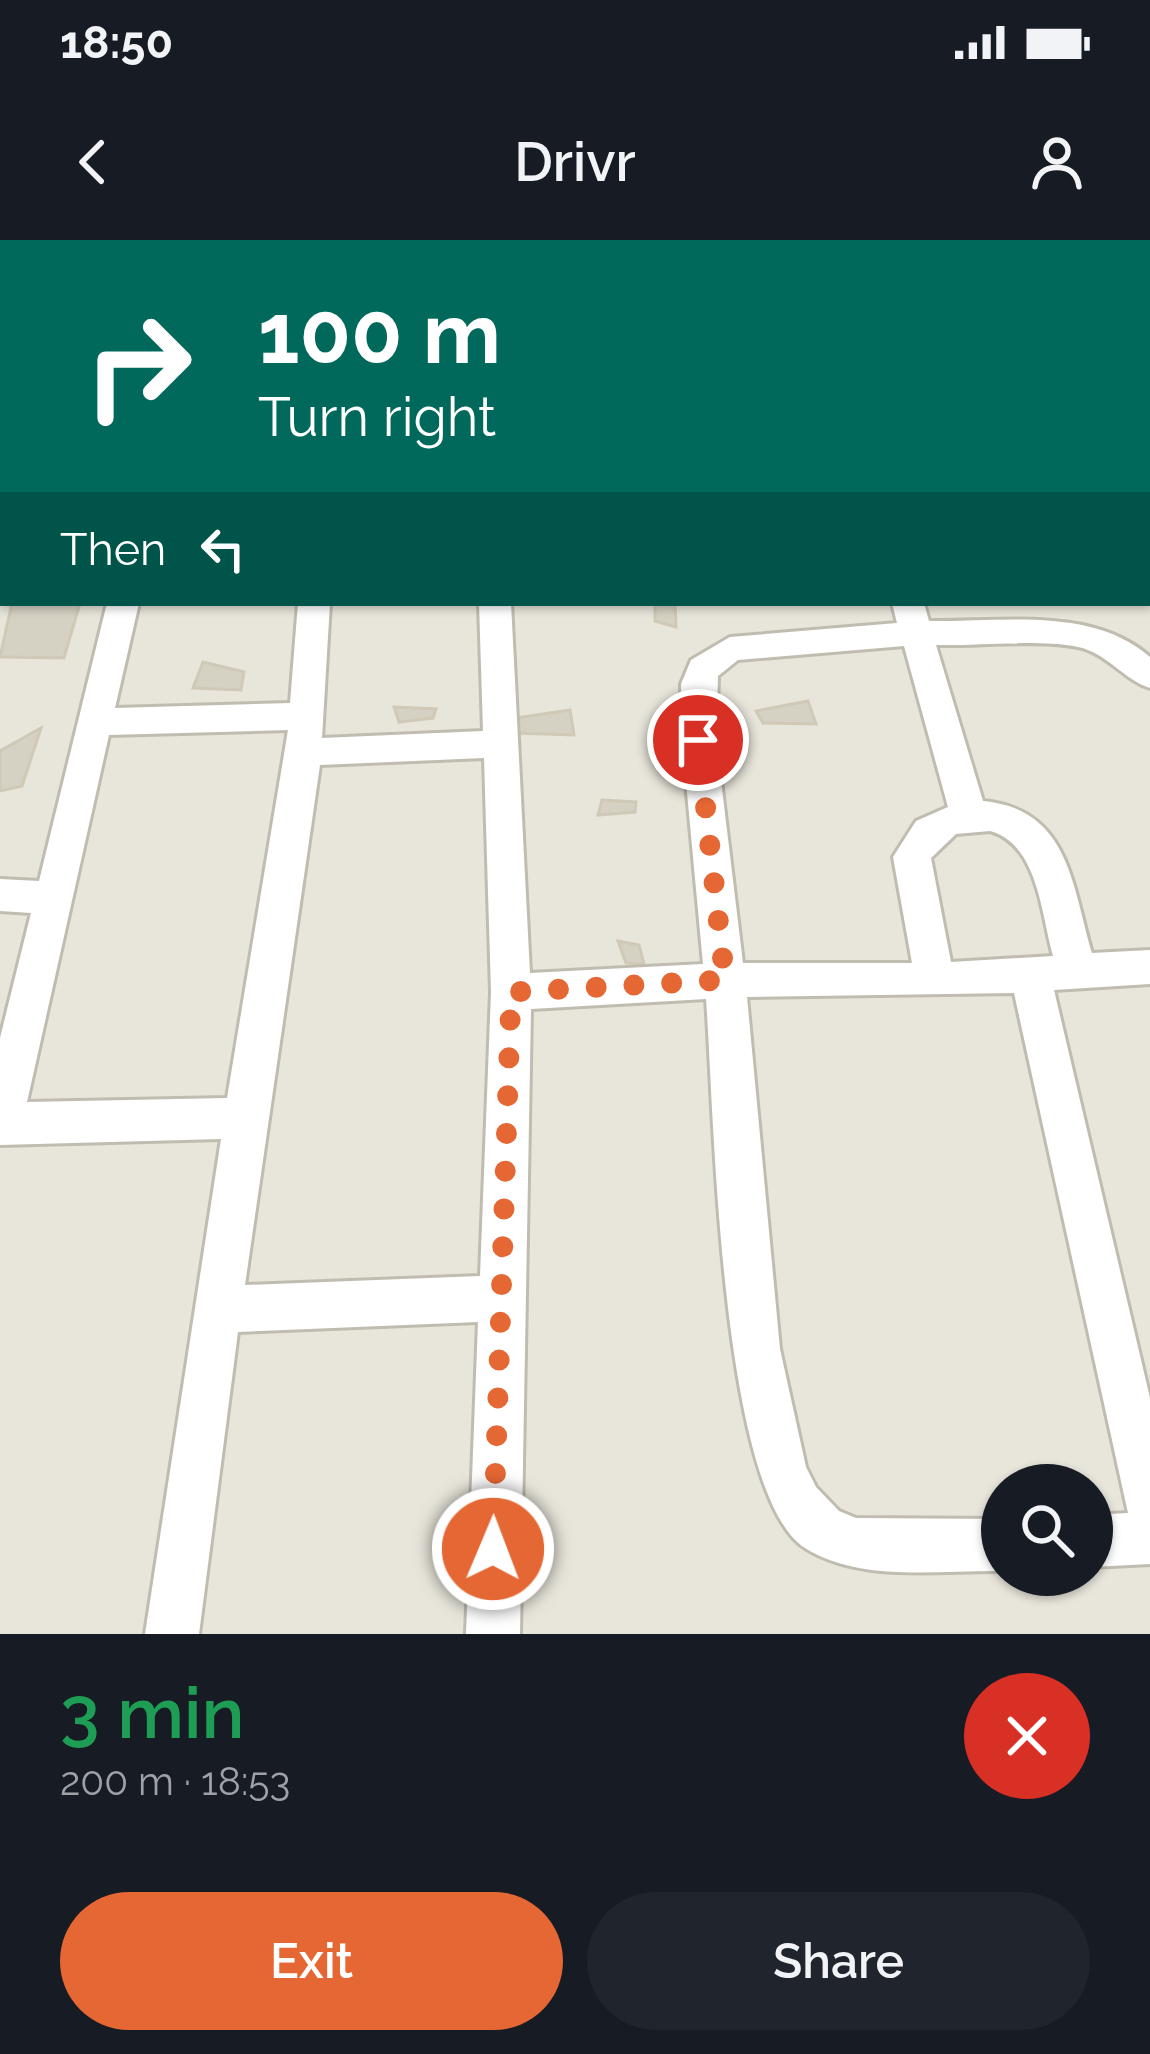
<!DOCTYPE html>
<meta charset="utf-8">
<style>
body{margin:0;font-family:Raleway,sans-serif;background:#20242c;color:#f1f3f6;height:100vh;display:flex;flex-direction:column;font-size:45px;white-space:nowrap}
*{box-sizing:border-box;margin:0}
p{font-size:39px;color:#9ea1a6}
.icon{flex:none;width:66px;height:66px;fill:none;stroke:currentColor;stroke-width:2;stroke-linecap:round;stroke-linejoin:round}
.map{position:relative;height:1394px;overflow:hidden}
.details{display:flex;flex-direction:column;background:#171b24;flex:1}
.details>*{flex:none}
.banner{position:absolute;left:0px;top:0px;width:1152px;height:366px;box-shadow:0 3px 9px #0004;background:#00695c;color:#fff;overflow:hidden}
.tools{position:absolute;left:981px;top:1224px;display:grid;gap:24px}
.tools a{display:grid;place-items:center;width:132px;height:132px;border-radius:50%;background:#171b24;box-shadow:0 3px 9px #0004;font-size:60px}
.pin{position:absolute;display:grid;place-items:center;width:102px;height:102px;color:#fff;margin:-51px;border:6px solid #fff;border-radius:50%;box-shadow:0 3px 12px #0007}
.me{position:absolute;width:132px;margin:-66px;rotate:1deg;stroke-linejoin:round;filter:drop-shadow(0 0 9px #0008)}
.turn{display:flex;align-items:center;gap:42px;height:252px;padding:0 60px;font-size:54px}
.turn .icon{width:156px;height:156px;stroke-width:2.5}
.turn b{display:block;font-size:84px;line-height:102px}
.then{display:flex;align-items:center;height:114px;padding:0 60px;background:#0003;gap:24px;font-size:45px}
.round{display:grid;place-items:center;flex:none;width:126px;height:126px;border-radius:63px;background:#20242c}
.head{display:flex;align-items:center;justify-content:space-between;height:204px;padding:0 60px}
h1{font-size:72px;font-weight:600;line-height:90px;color:#1e9e55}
.action{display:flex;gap:24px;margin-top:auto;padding:24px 60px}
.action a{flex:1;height:138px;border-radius:72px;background:#e56733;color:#fff;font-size:48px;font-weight:600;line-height:138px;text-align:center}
.action a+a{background:#20242c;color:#f1f3f6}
.status{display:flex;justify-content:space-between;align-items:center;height:84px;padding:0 60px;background:#171b24;direction:ltr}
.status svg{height:33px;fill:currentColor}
header{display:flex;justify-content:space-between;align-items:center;height:156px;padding:0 60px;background:#171b24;font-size:54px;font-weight:600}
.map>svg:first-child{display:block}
</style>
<div class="status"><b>18:50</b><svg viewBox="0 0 49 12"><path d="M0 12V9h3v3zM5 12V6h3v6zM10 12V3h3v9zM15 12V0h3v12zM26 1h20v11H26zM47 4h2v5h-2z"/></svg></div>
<header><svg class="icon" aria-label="back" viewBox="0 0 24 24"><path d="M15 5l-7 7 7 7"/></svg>Drivr<svg class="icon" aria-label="person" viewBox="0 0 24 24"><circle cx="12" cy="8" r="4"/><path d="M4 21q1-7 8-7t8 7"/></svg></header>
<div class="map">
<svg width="1150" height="1394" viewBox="0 0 1150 1394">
<rect width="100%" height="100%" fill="#f5f3ed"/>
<path fill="#e8e6db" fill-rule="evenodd" d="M0,0H1150V1394H0ZM3,3H1149V363H3ZM1002,1245H1092V1335H1002Z"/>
<path fill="#d5d1c3" stroke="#d0c9b7" stroke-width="3" d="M12,363H80L64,418L0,417Z
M655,363H675L676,387L655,381Z
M203,422L244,432L241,450L193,448Z
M808,461L816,484L763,483L756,471Z
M394,467L436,469L433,478L399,482Z
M570,470L574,495L513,493L515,478Z
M41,488L22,546L0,551V511Z
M602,560L636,562L635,572L598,575Z
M618,701L639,705L644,724L626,723Z"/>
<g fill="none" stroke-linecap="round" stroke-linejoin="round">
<defs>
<path id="minor" d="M296,0H320L321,3H297Z
M556,0H580V3H556Z
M690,0H714L715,3H691Z
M810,0H834L836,3H812Z
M935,0H959L961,3H937Z
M1091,0H1115L1117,3H1093Z
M1149,56H1150V73H1149Z
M0,271H3V291H0Z
M1149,271H1150V291H1149Z
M107,363H139L115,468L290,463L298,363H330L322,498L483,491L479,363H511L530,733L703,724L682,499L681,444L691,420L730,397L897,383L892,363H924L929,381C1000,382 1093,366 1150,417V448C1124,440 1107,413 1078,407C1037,399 979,406 936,405L983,561C1069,569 1072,645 1092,713L1150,710V744L1054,750L1150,1158V1324L1092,1327V1275L1128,1273L1014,753L747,757L780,1109L806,1227L816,1247L839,1271L856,1278L1002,1279V1331C939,1330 861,1343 805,1308C719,1253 714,864 706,759L531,769L520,1394H466L478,1082L238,1092L199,1394H145L221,899L0,905V798L31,673L0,671V639L39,641ZM904,406L948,567L916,581L893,617L912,723H743L716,499L718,436L738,420ZM288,490L227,858L27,862L109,495ZM484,518L491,752L480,1036L245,1045L320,525ZM990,591C1038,604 1041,673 1053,716L951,722L931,618L956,594Z"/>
<path id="tertiary" d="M1149,131H1150V151H1149Z
M0,151H3V173H0Z"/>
</defs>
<use href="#minor" stroke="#c0bcb0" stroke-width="6"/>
<use href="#tertiary" stroke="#c0bcb0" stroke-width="6"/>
<use href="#minor" fill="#fff" fill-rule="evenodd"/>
<use href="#tertiary" fill="#fff" fill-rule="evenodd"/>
</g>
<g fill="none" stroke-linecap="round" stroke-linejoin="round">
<path stroke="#e56733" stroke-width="21" stroke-dasharray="0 37.8" d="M493,1309L511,752L725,740L698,500"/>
</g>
</svg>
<div class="tools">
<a><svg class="icon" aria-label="search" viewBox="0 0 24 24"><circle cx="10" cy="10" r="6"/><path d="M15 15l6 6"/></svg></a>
</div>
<div class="pin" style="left:698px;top:500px;background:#d93025"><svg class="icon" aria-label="arrive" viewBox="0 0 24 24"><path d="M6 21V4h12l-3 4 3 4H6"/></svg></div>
<svg class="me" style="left:493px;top:1309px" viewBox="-20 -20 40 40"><circle r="17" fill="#e56733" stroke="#fff" stroke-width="3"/><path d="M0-11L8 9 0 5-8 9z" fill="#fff"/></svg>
<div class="banner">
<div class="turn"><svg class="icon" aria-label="right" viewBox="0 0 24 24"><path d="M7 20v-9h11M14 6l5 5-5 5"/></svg><div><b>100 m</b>Turn right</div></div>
<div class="then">Then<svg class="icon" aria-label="left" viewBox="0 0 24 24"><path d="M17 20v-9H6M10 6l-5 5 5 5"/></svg></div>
</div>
</div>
<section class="details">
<div class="head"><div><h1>3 min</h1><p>200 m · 18:53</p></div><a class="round" style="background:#d93025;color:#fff"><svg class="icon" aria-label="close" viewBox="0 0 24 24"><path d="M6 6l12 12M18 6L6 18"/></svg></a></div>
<div class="action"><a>Exit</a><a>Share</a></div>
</section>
